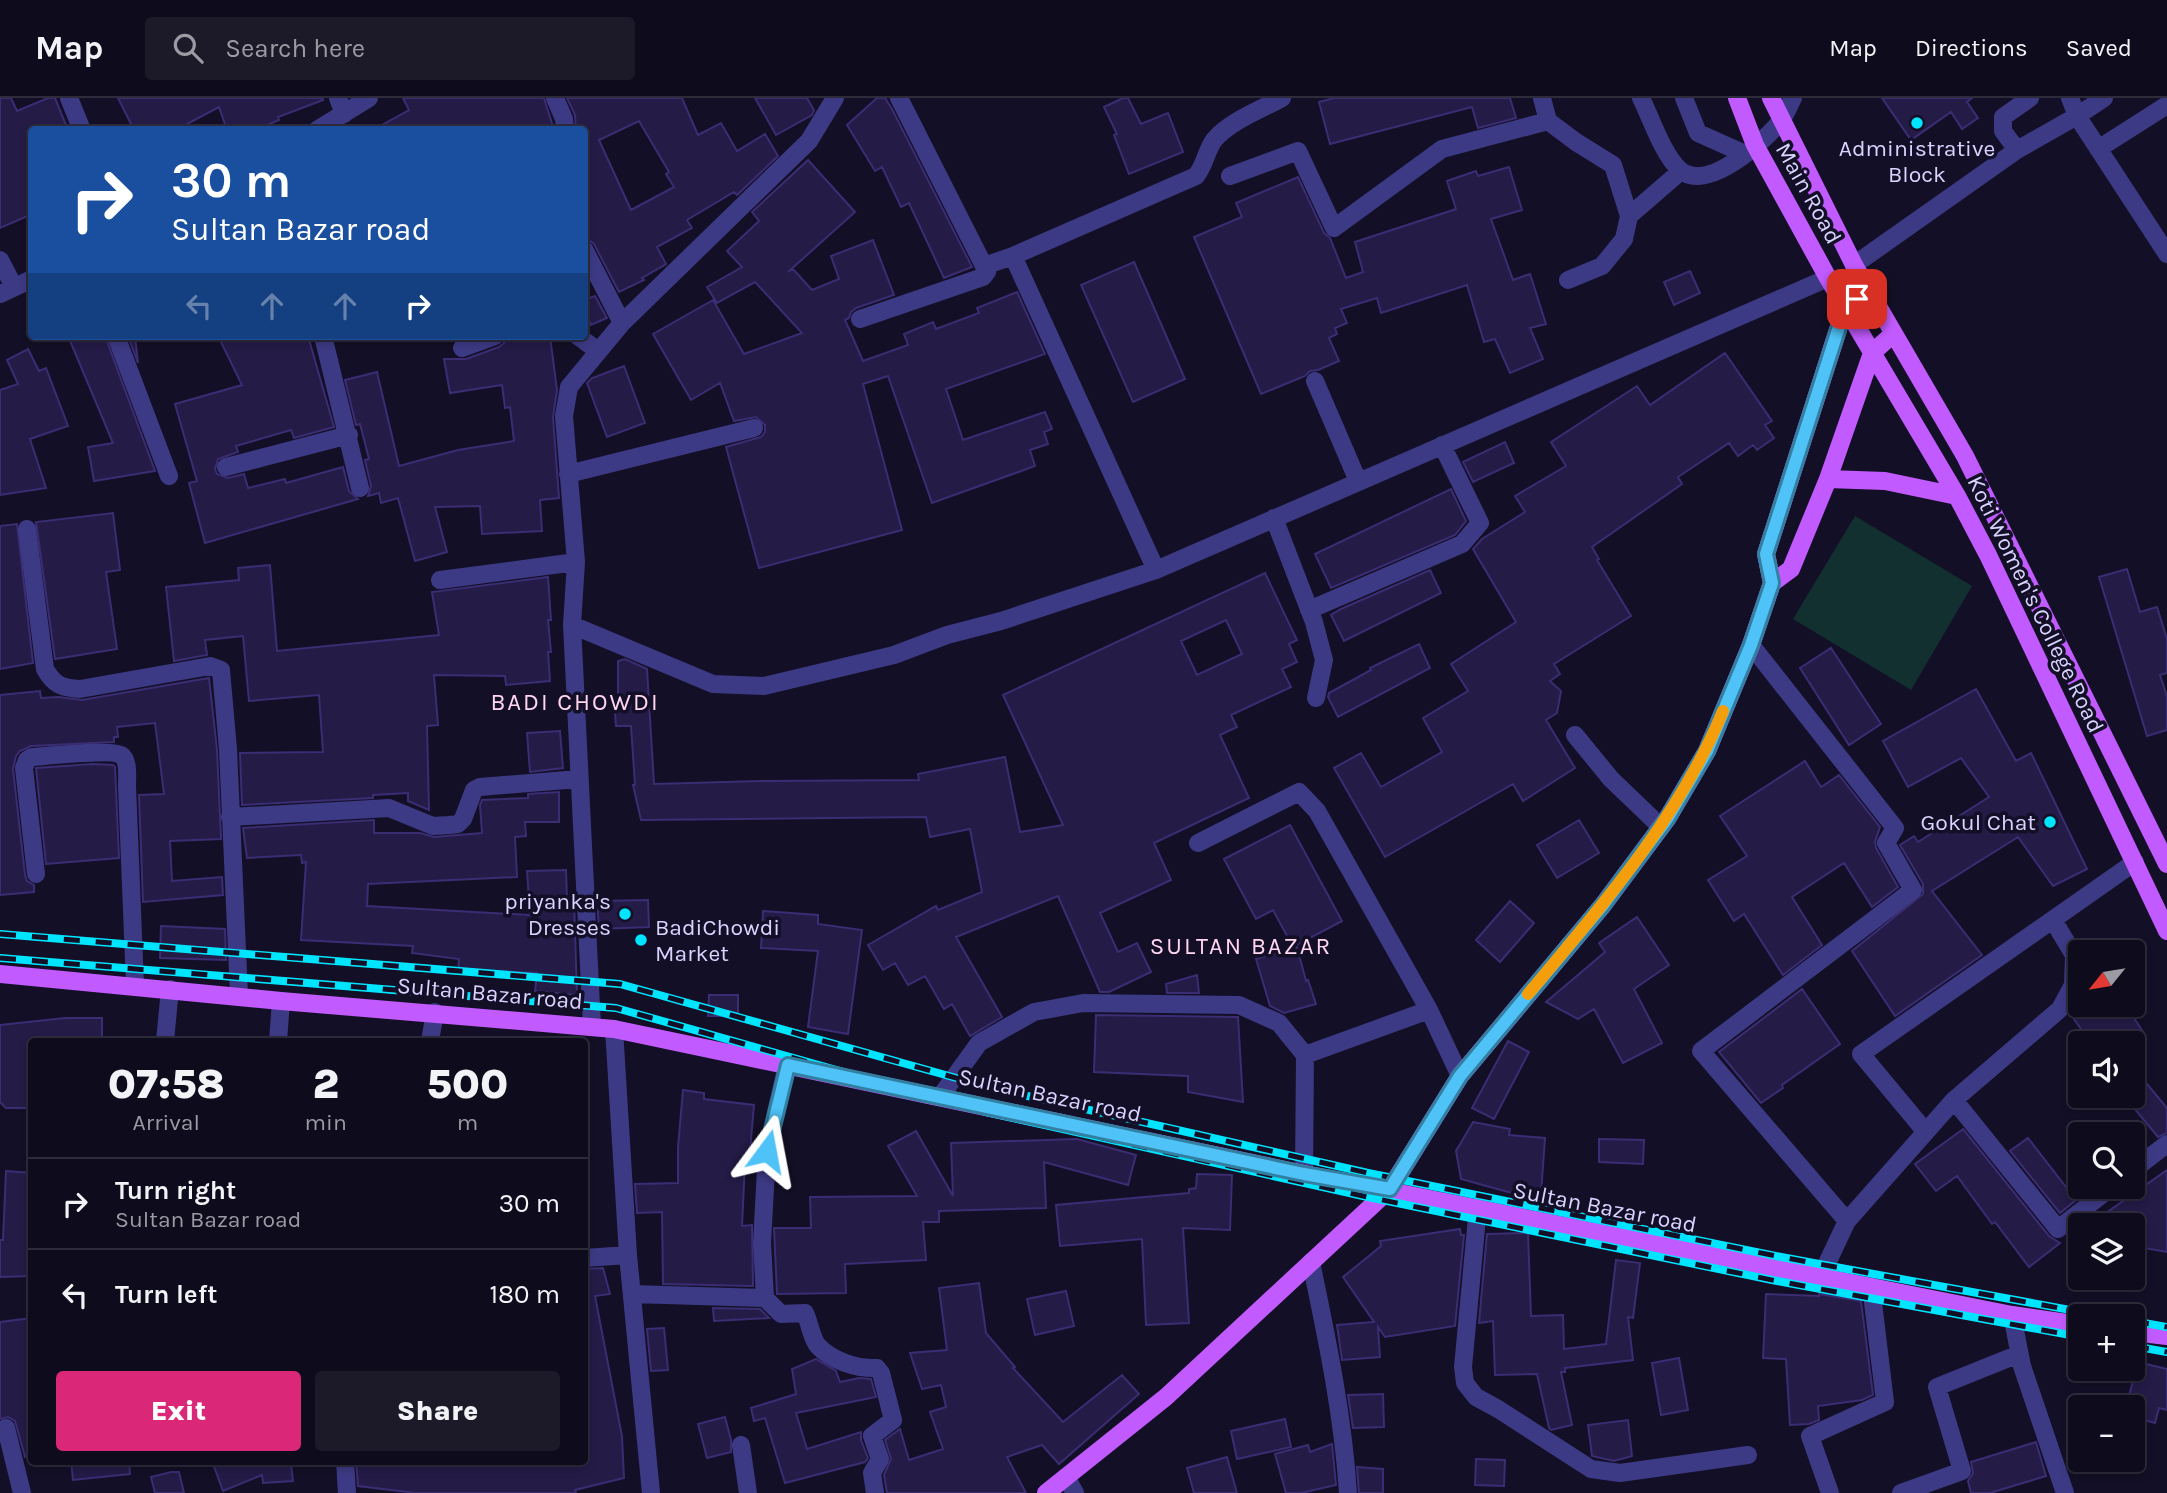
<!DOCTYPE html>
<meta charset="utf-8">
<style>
body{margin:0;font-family:Karla,sans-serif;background:#1c1929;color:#f1f3f6;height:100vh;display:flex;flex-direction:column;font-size:26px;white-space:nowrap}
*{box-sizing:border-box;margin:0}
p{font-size:23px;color:#9b9ba3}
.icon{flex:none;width:38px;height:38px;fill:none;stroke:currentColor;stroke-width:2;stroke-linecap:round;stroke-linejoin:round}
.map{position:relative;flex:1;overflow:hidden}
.drawer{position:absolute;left:28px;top:940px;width:560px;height:427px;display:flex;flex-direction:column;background:#0e0b1c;border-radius:7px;box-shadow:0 4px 10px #0003,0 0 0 2px #2e2b3b}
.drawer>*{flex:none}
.banner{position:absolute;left:28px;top:28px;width:560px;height:214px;border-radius:7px;box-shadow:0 4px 10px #0003,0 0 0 2px #2e2b3b;background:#1a4fa0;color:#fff;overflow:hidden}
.needle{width:46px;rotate:240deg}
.buttons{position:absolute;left:2068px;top:842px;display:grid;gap:14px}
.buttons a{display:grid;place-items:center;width:77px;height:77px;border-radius:7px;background:#0e0b1c;box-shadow:0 4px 10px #0003,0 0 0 2px #2e2b3b;font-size:35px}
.pin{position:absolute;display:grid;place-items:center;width:60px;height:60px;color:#fff;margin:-30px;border-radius:14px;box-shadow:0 4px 10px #0006}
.me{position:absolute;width:77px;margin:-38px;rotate:13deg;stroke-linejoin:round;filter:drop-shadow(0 0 5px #0008)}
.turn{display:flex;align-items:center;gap:24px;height:147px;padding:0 28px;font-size:32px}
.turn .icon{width:91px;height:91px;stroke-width:2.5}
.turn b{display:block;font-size:49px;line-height:60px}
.lanes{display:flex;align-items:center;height:66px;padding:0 28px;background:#0003;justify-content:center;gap:35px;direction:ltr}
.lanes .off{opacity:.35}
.eta{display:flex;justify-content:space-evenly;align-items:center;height:119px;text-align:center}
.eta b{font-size:42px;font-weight:800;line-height:49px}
.cta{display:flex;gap:14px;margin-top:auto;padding:14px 28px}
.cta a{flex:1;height:80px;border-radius:7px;background:#db2777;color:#fff;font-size:28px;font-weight:800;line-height:80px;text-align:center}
.cta a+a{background:#1c1929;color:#f1f3f6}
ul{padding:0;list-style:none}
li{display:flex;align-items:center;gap:21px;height:91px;padding:0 28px;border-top:2px solid #2e2b3b}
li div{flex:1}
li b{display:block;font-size:26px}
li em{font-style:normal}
header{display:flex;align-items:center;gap:42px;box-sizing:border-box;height:98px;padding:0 35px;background:#0e0b1c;border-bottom:2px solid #2e2b3b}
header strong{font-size:33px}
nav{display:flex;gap:38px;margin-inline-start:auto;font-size:24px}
.search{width:490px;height:63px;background:#1c1929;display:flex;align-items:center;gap:18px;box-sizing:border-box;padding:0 24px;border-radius:7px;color:#9b9ba3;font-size:26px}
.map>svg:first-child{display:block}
</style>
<header>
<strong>Map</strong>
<div class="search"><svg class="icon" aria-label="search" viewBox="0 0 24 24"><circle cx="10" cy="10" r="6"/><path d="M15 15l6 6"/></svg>Search here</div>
<nav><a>Map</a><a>Directions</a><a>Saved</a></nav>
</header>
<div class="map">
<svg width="2167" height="1395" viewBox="0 0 2167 1395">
<rect width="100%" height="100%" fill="#130f26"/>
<path fill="#12302f" d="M1855,418L1972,488L1911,592L1793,521Z"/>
<path fill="#241b47" stroke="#3b2d73" stroke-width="2" fill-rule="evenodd" d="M0,0H11L17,13L48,0H55L68,32H32V116L0,130Z
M118,0H323V2L278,19L279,22L256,32H227L219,9L176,32H134Z
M403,0H544L554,32H373L409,12Z
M567,0H682L698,37L721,25L737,53L765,36L778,58L737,97L734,94L687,122L692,130L657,149L666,166L642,180L644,182L619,194L594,146L588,141L584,133V32H576L575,17ZM639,23L669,74L666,76L674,89L631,112L599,42Z
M755,0H807L814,12L812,17L776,37Z
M877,0H885L892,11L972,169L944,180L909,105L901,109L882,69L875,73L847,27Z
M1123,0H1128L1141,26L1168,15L1183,54L1129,76L1114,37L1117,36L1104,9Z
M1334,0H1510L1516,20L1478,30L1472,9L1330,46L1319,4Z
M1882,0H1972L1967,4L1978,20L1962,31L1951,14L1911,42Z
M808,62L855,114L788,174L793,171L812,192L839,181L831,158L873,142L894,197L856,210L851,214L849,220L845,222L863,263L908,247L904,236L933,224L936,231L979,215L977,210L1017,194L1045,256L946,291L963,342L1045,314L1052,331L1044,334L1048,346L1030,352L1035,368L932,405L888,278L863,286L902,432L759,470L726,349L761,339L765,334V327L756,319L734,323L720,285L691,302L653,236L713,202L744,256L802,235L755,184L717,205L707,189L742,169L727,153L759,123L752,114Z
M1509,69L1522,112L1491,121L1513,182L1530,176L1546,226L1530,230L1543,261L1510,275L1495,241L1484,244L1467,187L1381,215L1377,200L1341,211L1347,225L1335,230L1337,236L1329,240L1339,263L1318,272L1310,273L1305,278L1261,296L1194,139L1242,119L1236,105L1298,79L1324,135L1330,140L1346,180L1363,174L1355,144L1456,111L1447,83L1476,73L1478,78Z
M1134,164L1185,281L1133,304L1081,187Z
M1690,173L1700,195L1674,207L1664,184Z
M595,198L607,220L591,227L584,211V202Z
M68,238H105L155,373L94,383L88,349L113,345Z
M128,238H135L138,265Z
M218,238H308L334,329L294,340L291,332L236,348L238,354L218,361L215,371L217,376L228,380L244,376L248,390L285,381L286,385L343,369L349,393L358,401L205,445L189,385L197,383L175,306L242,287Z
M506,238H550L557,292L553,319L559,400L540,402L542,433L482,436L480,408L435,409L447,454L415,463L398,400L381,405L379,395L368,398L371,388L365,362L369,361L360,326L356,327L345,282L377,274L399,368L458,352L514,343L510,309L505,310L502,287L450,295L444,261H466L499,249L504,245Z
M28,251L39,273L46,270L68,328L30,341L46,390L0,397V292L18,286L7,262Z
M1725,255L1772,323L1765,327L1774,340L1757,352L1753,347L1738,358L1729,345L1678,379L1682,386L1592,449L1599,461L1597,462L1631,518L1554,566L1560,576L1550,583L1561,593L1557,615L1546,622L1575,670L1523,703L1513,686L1385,759L1334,670L1361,655L1381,689L1442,654L1423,620L1468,593L1451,566L1516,524L1473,451L1482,441L1525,414L1515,398L1566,368L1551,344L1637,288L1650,307Z
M624,268L645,325L607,339L587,285L592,280Z
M1505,344L1514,365L1473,384L1463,364Z
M1451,391L1466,423L1455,437L1331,490L1315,456Z
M113,415L120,472L106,474L117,551L55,561L36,424Z
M17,426L33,565L0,571V428Z
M270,467L277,553L439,537L432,494L548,479L551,522H548L551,554H548L550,583L506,587L505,578L434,577L438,627L427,628L429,712L408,703V695L373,697V700L242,707L240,655L323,654L319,597L249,603L243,538L205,542L207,557L174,563L166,489L239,482L238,470Z
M2127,471L2140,514L2157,509L2167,541V575L2160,577L2167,599V632L2147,638L2099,479Z
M1430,472L1441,495L1344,543L1331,517L1341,511Z
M1265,475L1297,542L1289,546L1297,564L1282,571L1291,589L1231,617L1237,629L1220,637L1249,700L1154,745L1171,782L1100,815L1118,854L1137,845L1151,874L1109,894H1100L1058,798L956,839L1002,919L970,938L952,906L944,911L925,878L908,887L895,865L883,872L868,847L936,808L938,812L982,794L970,731L930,739L926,719L641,722L633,687H635L631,628H616L614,604L618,600V563L625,561L647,571L654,686L761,683L919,682L918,676L1005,659L1020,734L1063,727L1003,597ZM1226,522L1242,556L1197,577L1181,543Z
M1419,546L1430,570L1338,619L1328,599L1329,595L1371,572L1370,570Z
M1831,550L1881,626L1849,647L1800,570Z
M209,580L217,652L221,741L170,743L172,783L222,779L223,797L143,804L139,697L164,696L155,625L117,629L118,639H114V644L31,648L20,653L16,658L13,671L25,777L27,783L34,787V794L0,797V597L40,593L41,600L59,599L82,602Z
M1976,591L2016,663L2031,655L2087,771L2053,788L2018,739L1932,793L1982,857L1895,918L1852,853L1923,796V786L1900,747L1914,738L1918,744L1989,699L1961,660L1908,689L1883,643Z
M560,633L563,670L530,674L527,635Z
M1805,663L1821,689L1839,677L1880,729L1875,744L1876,750L1898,789L1872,809L1844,765L1792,799L1822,847L1783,877L1744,816L1734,823L1708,782L1747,758L1720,718Z
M93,666L113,667L115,669L119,760L46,766L36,670Z
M559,694V724H525L526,738L515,739L517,779L368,786L367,808L530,817L527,773L566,772L567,802L574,803L577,897L535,893L537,875L489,873L488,878L458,875L459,861L412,855L413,848L301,842L306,764L302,765L301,757L247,760L243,730L374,722V735H420L434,739L482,735L480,707L482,702L528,700V696Z
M1579,722L1599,755L1557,780L1537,747Z
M1290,727L1342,823L1293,849L1273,812L1256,821L1224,761Z
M648,802L649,829L599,831L597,803Z
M1510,803L1534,825L1500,864L1476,842Z
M763,813L818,817V826L862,832L848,936L808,929L818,853L761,850Z
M1637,819L1669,867L1634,891L1662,945L1623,965L1594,911L1578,921L1546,904L1605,854L1599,845Z
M161,828L225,831L226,862L160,860Z
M1297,849L1306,883L1308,882L1316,906L1284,915L1270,908L1256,861Z
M1197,877L1199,895H1167L1166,886Z
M1802,891L1840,946L1782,987L1783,990L1761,1005L1719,954Z
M709,897H738V918H708Z
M2086,906H2125L2145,937L2133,945H2091L2071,917Z
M1096,917L1238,919L1243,1004L1188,994V978L1094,974Z
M65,920H102V943H32V1010H6L0,1004V927Z
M1508,943L1529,954L1494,1021L1472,1010Z
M2133,969L2167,1010V1035L2158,1039L2133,1009Z
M683,992L704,995V1001L754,1007L749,1064H745L742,1128L752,1127L753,1188L663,1186L662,1114L637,1115L635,1086L678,1085V1049Z
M1473,1024L1510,1031L1509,1037L1545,1040L1541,1096L1508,1094L1461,1081L1456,1053Z
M1963,1031L2049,1138L2060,1145L2029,1169L1995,1124L1992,1126L1957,1078L1936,1093L1915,1066Z
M916,1033L953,1098L951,1045L1077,1041L1136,1057L1128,1087L1044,1064L1046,1110L939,1113V1124H923L926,1162L845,1166L846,1195L777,1196L774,1130H811L810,1099L917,1098L888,1048Z
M2028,1040L2076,1102L2060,1115L2010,1053Z
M1599,1041L1644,1042L1643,1066L1599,1064Z
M2167,1072V1154L2133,1148V1127H2082L2090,1120L2093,1124Z
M6,1073L32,1075L31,1178L0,1179V1142H3Z
M1197,1076L1232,1077L1230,1132L1183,1130L1189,1225L1146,1227L1142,1141L1060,1148L1056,1107L1189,1095V1091L1196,1090Z
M1460,1131L1461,1137H1464L1455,1228L1385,1239L1378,1229L1380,1259L1342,1262L1337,1227L1374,1224L1343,1179L1381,1148L1380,1143Z
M1528,1135L1531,1218L1563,1217L1564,1251L1606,1246L1616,1162L1640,1165L1633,1220L1628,1219L1633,1262L1565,1270V1274H1561L1572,1327L1551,1332L1549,1330L1537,1276L1495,1277L1493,1223L1479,1225L1487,1136Z
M603,1170L610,1196L595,1198L622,1338L624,1380L575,1392L576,1395H416L358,1388L356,1363H586L584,1171Z
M979,1185L986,1235L1015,1269L1013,1270L1063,1324L1122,1277L1139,1296L1059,1366L1042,1347L1007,1359L1026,1395H887L884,1377L891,1361L885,1342L900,1331L909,1362L943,1351L930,1314L946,1309L941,1287L922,1291L910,1255L947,1252L939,1190Z
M1066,1193L1074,1228L1035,1237L1027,1201Z
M1766,1196L1819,1198V1196L1861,1203L1873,1297L1862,1302L1818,1308L1819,1322L1809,1326L1790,1327L1786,1261L1763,1260Z
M713,1210L760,1211L769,1220L714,1223Z
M32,1220V1356L25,1359L15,1323L8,1319L0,1321V1224Z
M664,1230L668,1272L651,1273L647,1231Z
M1679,1260L1688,1312L1661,1317L1652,1265Z
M816,1261L836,1273L840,1284L859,1280L871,1281L876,1299L796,1315L807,1351L861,1334V1342L868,1360L865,1364L785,1385L765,1320L754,1323L751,1310L796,1296L792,1271Z
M2138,1264L2167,1271V1312L2159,1310L2155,1325L2133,1319V1309H2126Z
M1383,1296L1384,1329L1353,1330L1348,1297Z
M725,1319L731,1342V1354L707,1360L698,1326Z
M1285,1321L1291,1349L1237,1361L1231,1333Z
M1628,1322L1632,1358L1614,1363L1592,1358L1588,1327Z
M2036,1344L2046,1378L1990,1395H1971L1968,1383L1973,1375L1971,1364Z
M1332,1346L1336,1387L1301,1395H1286L1275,1356L1308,1347L1310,1354Z
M1227,1359L1237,1395H1194L1187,1370Z
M1476,1361L1505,1362L1504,1388L1475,1387Z
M71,1363H129L130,1376L73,1382Z
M212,1363H295L291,1366L293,1383L263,1385L262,1377L223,1393Z
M1357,1369L1383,1371V1395H1359Z
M171,1374H179L184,1395H155L151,1379Z"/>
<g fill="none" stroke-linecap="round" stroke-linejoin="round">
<path stroke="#3d3a85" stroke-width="18" d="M69,0L82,32
M338,0L344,16
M555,0L564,21L565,32
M899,0L984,168L1013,158L1156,472
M1542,0L1548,23
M1641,0C1651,20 1663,57 1680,72C1707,95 1762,45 1780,24C1785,18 1789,8 1793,0
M1684,0L1698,35L1745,56
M2070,0L2077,18L2167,156
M317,32L369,0
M2098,51L2167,7
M2017,52L2003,33V19L2030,0
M1230,78L1298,53L1334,130L1442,51L1548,23L1576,44L1613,67L1629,118L1624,141L1602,168L1568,182
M1629,118L1681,73
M584,151L622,225
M1013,158L1196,78C1205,67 1206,53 1214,42C1230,23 1260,12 1282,0
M0,162L14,189
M1854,167L2017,52L2077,18L2104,0
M0,196L32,181
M860,221L983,179L987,174L984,168
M116,238L169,378
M323,238L360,390
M578,238L598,253
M462,250L495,238
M1315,283L1358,383
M226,369L349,337
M568,376L754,330
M1274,420L1314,524L1324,562L1316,600
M27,431L45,571C54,587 62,590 80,591L210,568L221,572L228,651L239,897
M440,482L576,464
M1309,512L1462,446L1480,425L1442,347
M572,527L713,586L764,588L894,557L947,537L1001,523L1156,472L1828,180
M1751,547L1895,730L1886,745L1913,792L1701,953L1847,1123
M1575,637L1611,681L1661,729
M230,719L389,710L433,728L449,727L458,726L463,721L474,692L480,689L579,681
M1198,745L1299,694L1317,713L1429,912L1460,978
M36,776L24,670L27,662L32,659C46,658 112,651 121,657C129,662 127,679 127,688L135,887
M592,928L572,527L576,464L564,318L569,289L622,225L809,43L835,0
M614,931L628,1157L651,1395
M165,943L170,891
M278,943L281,903
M430,943L435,914
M1305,957L1429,912
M787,967L767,1053L762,1145L765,1200L781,1216L805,1215C810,1225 811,1240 818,1248C832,1263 857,1271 877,1270L881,1275L893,1322L872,1338L880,1361L872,1375L875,1395
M940,999L979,945L1034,914L1083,905L1239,907L1279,925L1305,957L1304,1076
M1954,1002L2060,911L2073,887L2074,857L2053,822
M1925,1033L1861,956L2135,764
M2133,1072L2167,1046
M1478,1109L1463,1269L1465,1285L1476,1299L1498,1311L1591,1371L1620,1375L1748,1357
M584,1160L628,1157
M1311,1164C1327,1241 1343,1317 1348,1395
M1821,1178L1847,1123L1954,1002L2058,1131L2113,1088
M632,1196L765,1200
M2012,1217L2022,1268L2065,1395
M6,1330L22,1395
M741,1347L748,1395
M345,1363L347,1395
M1066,1379L1075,1395
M1830,1395L1810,1338L1885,1304L1871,1188
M1901,1395L1962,1373L1937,1289L2019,1256"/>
<path stroke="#c25bff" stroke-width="18" d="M1737,0L1755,47L1828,180L1957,398L1988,457L2167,833
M1771,0L1854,167L1965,358L2167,766
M1828,381L1885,383L1957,398
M1772,485L1791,471L1828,381L1872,255L1893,236
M0,876L281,903L614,931L1304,1076L2012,1217L2081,1227
M2133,1234L2167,1238
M1046,1395L1166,1299L1390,1091L1460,978L1603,807L1667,721L1707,653L1751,547L1772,485L1766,456L1845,210L1868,193"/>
<defs>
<path id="rail" d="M0,836L620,886L992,990L1368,1075L1781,1159L2103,1218
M0,860L616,910L986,1014L1363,1098L1777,1183L2081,1239
M2133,1223L2167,1229
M2133,1248L2167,1254"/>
</defs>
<use href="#rail" stroke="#00e5ff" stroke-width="8"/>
<use href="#rail" stroke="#130f26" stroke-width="5" stroke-dasharray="16" stroke-linecap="butt"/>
</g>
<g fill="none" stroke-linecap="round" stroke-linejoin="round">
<defs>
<path id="route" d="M767,1053L788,967L1304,1076L1390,1091L1460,978L1603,807L1667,721L1707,653L1751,547L1772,485L1766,456L1845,210L1857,201"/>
</defs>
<use href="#route" stroke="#337fa1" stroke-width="18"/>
<use href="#route" stroke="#4fc3f7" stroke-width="12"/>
<path stroke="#f59e0b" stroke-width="12" d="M1528,896C1602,808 1679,720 1723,613"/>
</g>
<g fill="#00e5ff" stroke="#130f26" stroke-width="2.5">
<circle cx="1917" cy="25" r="7"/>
<circle cx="2050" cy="724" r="7"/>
<circle cx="625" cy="816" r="7"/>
<circle cx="641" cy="842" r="7"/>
</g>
<g text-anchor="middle" stroke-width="7" stroke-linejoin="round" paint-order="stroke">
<g font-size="23" fill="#d9d4ff" stroke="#130f26" text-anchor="end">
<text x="1917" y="58" text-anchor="middle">Administrative<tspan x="1917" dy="26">Block</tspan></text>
<text x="2036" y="732">Gokul Chat</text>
<text x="611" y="811">priyanka's<tspan x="611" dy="26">Dresses</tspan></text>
<text x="655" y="837" text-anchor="start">BadiChowdi<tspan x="655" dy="26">Market</tspan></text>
</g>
<g font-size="23" fill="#d9d4ff" stroke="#130f26">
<text transform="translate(1809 95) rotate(61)" y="8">Main Road</text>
<text transform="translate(2036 506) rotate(64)" y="8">Koti Women's College Road</text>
<text transform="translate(490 895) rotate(5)" y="8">Sultan Bazar road</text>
<text transform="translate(1050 997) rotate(12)" y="8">Sultan Bazar road</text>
<text transform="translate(1605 1109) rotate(11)" y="8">Sultan Bazar road</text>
</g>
<g font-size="24" letter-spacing="2" fill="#ffd6f0" stroke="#130f26">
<text x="575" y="612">BADI CHOWDI</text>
<text x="1241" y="856">SULTAN BAZAR</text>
</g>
</g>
</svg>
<div class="buttons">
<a><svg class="needle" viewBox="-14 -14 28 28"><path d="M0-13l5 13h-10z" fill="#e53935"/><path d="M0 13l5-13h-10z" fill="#9b9ba3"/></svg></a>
<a><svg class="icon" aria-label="sound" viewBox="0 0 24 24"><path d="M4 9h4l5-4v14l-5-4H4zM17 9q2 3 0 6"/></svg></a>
<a><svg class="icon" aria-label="search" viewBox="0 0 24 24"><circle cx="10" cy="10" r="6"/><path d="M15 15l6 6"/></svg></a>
<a><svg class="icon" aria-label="layers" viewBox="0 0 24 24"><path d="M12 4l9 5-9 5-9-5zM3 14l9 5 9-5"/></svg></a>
<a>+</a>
<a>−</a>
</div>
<div class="pin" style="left:1857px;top:201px;background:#d93025"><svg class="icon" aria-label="arrive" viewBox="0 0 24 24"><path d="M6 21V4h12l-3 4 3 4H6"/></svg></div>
<svg class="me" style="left:767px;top:1053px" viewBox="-20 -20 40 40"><path d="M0-17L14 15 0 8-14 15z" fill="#4fc3f7" stroke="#fff" stroke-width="4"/></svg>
<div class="banner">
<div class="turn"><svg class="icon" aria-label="right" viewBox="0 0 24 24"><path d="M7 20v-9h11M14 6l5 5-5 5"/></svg><div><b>30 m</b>Sultan Bazar road</div></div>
<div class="lanes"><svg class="icon off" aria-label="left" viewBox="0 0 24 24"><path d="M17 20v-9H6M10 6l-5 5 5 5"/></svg><svg class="icon off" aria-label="ahead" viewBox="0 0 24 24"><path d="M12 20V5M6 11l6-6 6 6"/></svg><svg class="icon off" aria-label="ahead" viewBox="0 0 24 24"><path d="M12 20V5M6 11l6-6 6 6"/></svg><svg class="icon" aria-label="right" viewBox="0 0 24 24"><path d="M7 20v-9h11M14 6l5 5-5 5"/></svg></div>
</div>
<section class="drawer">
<div class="eta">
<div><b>07:58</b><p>Arrival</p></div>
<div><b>2</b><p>min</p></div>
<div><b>500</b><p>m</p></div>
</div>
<ul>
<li><svg class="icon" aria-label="right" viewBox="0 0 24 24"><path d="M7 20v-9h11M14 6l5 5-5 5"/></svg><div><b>Turn right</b><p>Sultan Bazar road</p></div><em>30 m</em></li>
<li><svg class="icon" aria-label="left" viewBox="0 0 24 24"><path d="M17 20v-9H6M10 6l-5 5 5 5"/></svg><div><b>Turn left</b></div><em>180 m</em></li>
</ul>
<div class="cta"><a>Exit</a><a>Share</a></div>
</section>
</div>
